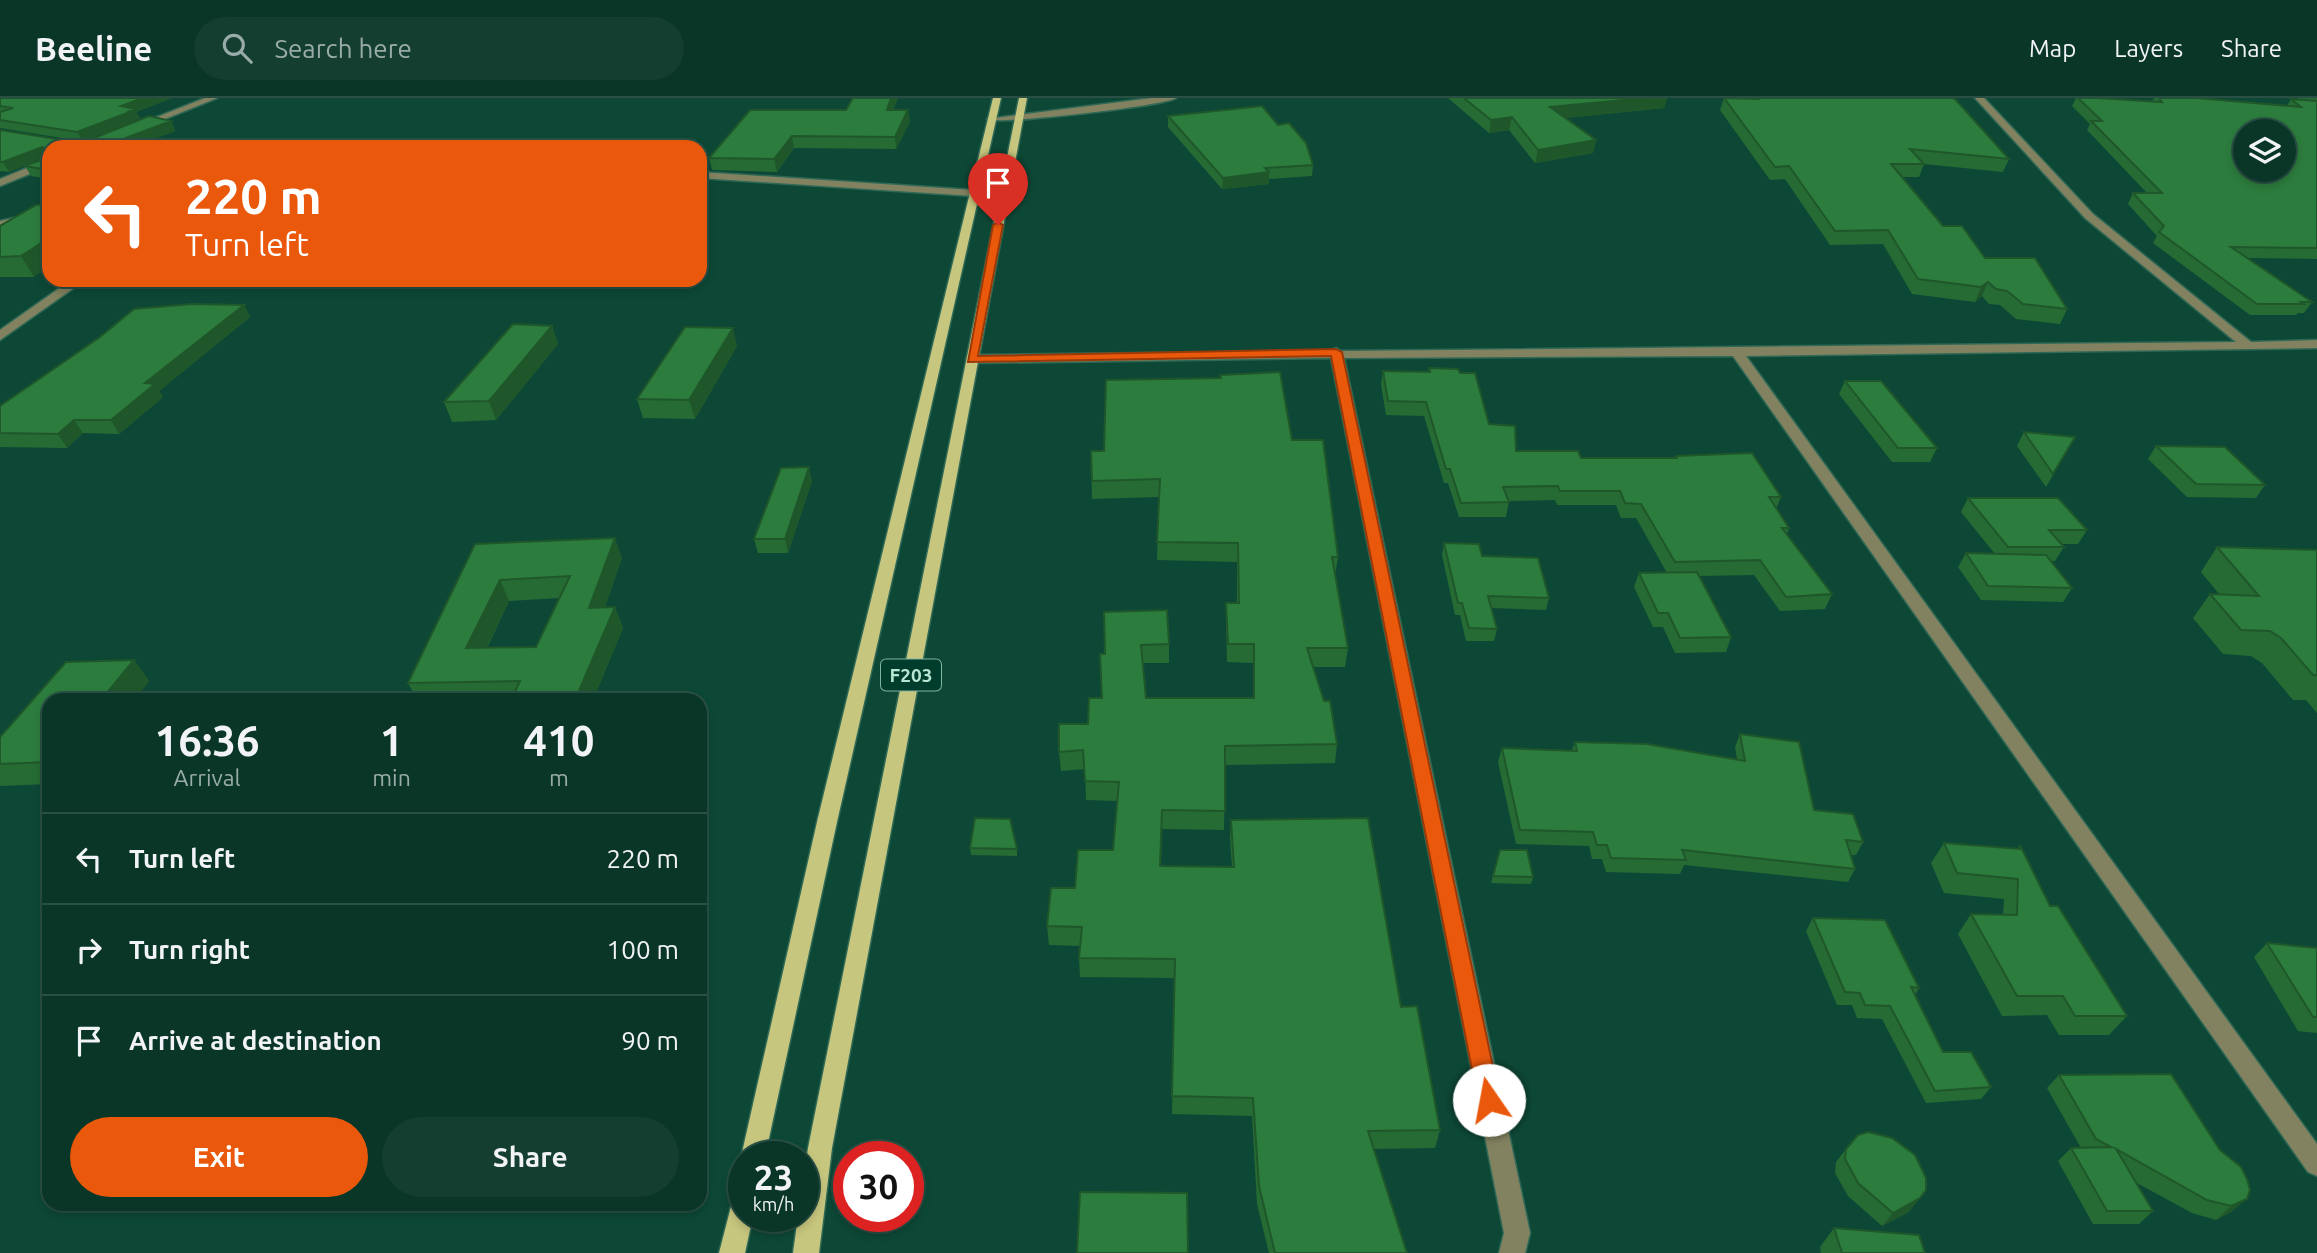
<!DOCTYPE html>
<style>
body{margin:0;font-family:Ubuntu,sans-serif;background:#133e30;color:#f1f3f6;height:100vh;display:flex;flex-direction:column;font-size:26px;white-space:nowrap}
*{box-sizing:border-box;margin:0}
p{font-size:23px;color:#99aba8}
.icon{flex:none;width:38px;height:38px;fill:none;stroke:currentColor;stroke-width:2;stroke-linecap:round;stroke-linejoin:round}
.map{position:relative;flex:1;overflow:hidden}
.details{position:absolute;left:42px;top:595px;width:665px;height:518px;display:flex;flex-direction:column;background:#0a3628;border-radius:21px;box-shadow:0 4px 10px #0003,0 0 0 2px #2a5045}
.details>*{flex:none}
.top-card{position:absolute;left:42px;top:42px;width:665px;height:147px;border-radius:21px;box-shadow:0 4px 10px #0003,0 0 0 2px #2a5045;background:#ea580c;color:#fff;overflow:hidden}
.controls{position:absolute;left:2233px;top:21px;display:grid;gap:14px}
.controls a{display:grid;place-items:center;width:63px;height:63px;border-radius:50%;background:#0a3628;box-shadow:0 4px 10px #0003,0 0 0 2px #2a5045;font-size:35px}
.speed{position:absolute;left:728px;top:1043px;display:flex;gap:14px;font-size:35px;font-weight:700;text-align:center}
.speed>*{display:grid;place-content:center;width:91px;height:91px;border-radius:50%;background:#0a3628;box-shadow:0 4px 10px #0003,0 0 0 2px #2a5045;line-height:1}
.speed small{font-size:18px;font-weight:400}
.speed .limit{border:10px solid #d22;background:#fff;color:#111}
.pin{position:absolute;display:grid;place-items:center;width:60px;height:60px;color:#fff;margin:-72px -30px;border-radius:50% 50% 50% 0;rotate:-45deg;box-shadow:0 0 7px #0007}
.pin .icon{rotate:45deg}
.me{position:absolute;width:77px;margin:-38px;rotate:348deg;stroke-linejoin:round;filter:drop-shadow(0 0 5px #0008)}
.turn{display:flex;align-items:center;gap:24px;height:147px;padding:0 28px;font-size:32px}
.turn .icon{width:91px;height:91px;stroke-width:2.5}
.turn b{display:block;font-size:49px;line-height:60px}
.eta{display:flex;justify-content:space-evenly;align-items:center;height:119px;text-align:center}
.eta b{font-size:42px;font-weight:700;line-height:49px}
.action{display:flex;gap:14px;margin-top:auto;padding:14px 28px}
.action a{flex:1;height:80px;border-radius:42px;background:#ea580c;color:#fff;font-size:28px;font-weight:700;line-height:80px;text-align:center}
.action a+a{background:#133e30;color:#f1f3f6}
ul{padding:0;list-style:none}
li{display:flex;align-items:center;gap:21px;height:91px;padding:0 28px;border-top:2px solid #2a5045}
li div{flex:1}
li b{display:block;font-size:26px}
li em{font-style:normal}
header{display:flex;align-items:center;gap:42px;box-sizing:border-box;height:98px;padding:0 35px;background:#0a3628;border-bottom:2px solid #2a5045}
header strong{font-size:33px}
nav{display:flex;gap:38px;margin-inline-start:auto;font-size:24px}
.search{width:490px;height:63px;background:#133e30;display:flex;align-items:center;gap:18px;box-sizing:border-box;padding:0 24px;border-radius:38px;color:#99aba8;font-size:26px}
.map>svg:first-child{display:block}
</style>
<header>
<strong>Beeline</strong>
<div class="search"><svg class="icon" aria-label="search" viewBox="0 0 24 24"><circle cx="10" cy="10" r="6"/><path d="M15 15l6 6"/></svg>Search here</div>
<nav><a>Map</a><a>Layers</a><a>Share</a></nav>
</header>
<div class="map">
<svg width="2317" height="1155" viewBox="0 0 2317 1155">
<rect width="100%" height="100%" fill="#0d4836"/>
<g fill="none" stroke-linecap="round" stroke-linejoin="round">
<defs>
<path id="minor" d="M205,0H217L140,31L132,29Z
M1152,0H1176C1164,8 997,27 987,21Z
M1975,0H1984L2093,116L2251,244L2317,242V250L1746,258L2317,1046V1078L2308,1074L1733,258L1344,260L1530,1135L1525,1155H1499L1504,1135L1331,260L972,265L966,261L972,257L1330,253L1336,250L1341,253L2236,244L2085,120Z
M49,61V68L0,88V81Z
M700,74L973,92L978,95L973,98L700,80Z
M49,112V118L0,129V123Z
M71,182H85L0,242V232Z"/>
<path id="major" d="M993,0H1001L837,724L765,1059H744V1066L741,1059L817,724Z
M1019,0H1027L832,1050L819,1155H793L798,1118H803V1082L808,1050Z
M744,1090V1118H753L745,1155H719L735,1093Z"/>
</defs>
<use href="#minor" stroke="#2f6855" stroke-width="3"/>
<use href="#major" stroke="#2f6855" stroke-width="3"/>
<use href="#minor" fill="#828260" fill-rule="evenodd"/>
<use href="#major" fill="#c7c67e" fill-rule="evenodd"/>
</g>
<path fill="#266b34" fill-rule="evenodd" d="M0,0H172L136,14L140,20L134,22L135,24L87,42L171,23L175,33L49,81L31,78L25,68L45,60L9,74L0,73V32L63,42H74L0,30Z
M853,0H898L893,12H908L910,24L896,51L794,50L777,74L712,72L709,60L846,12Z
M1448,0H1667L1664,10L1565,20L1596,42L1593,55L1535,65L1509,32L1489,35Z
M1724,0H1953L2009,61L2003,74L1924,66L1919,79H1902L1943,128L1985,160L2067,211L2060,226L2016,221L2000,207L1989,206L1982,198L1975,204L1912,196L1883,146L1830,147L1785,81L1770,82L1720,12Z
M2076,0H2098L2152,3L2154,0H2197L2287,8L2291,1L2299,2L2297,0H2317V161L2248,160L2312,204L2304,215H2298L2296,217H2250L2153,145L2157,138L2128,106L2133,95H2147L2087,32L2090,26L2072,8Z
M1168,18L1313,67L1312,78L1269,81V86L1222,91L1168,29Z
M36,107L34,179H0V128Z
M244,207L250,219L159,293L163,299L119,336L83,335L67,350L0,349V308Z
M552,228L558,246L496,322L452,324L444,304Z
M737,248L695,321L643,320L637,301Z
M1429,270L1460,275L1489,326L1516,353L1581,360H1675L1676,358L1781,399L1776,411L1789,430L1787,436L1832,496L1825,511L1780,513L1754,477L1699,478L1731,539L1726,554L1675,555L1663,529H1653L1634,489L1639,475H1667L1636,420H1621L1616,407H1557L1555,402L1509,403L1506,419H1459L1448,385H1444L1424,318L1386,317L1381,286L1383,273L1429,274Z
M1220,277L1292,342L1338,459L1335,477L1348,550L1345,569H1313L1337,646L1335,665L1225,667L1224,732L1162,731L1161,768L1232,769L1230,741L1231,722L1401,909L1440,1032L1435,1050L1374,1051L1407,1155H1269L1257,1106L1252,1018L1172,1016L1175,880L1080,879L1079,860L1080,848L1049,847L1047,828L1075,790L1113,752L1118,703L1086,702L1085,671L1061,673L1059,654L1088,626L1102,600L1105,556L1104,514L1169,546V565H1143L1146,600H1253V565L1227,564L1226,524V505H1237V464L1157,462L1159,399L1092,401L1091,353H1104L1220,280Z
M1845,283L1937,350L1930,364H1892L1839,296Z
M2024,334L2075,339L2046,389L2017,348Z
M2156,348L2265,387L2256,400L2187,399L2148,361Z
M812,383L788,455H758L754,441Z
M1968,400L2087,432L2078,446H2061L2064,449L2055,463H2051L2072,490L2063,504L1981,502L1958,469L1966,455L1995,456L1961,414Z
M1444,445L1482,458L1549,500L1546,512L1491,510L1497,531L1494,543H1466L1460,517H1455L1442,457Z
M475,446L622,460L605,509H615L623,530L593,602H417L408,585ZM560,500L536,549L487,550L509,503Z
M2217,449L2317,452V615L2306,602H2293L2262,565L2251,558L2223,556L2193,520L2210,496H2219L2201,474Z
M134,562L149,583L134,602H49V686L0,688V639L66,564Z
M1740,636L1814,712L1863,744L1856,757H1851L1855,771L1848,784L1684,767L1680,776L1606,774L1602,761H1592L1589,748L1516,746L1498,664L1502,650L1572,652L1575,644L1737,661L1735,649Z
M1944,745L2018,751L2020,747L2050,808L2127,918L2109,937H2059L2047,917L2002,918L1958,836L1971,816L2003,817L2004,801L1944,795L1931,765Z
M970,750L1017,751V758L971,757Z
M1500,752L1533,779L1531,786L1491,785Z
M1813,820L1919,890L1915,897L1943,954L1991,989L1981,1001L1926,1005L1882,921L1857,920L1852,907H1837L1806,833Z
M2267,845L2317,850V935L2298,933L2254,859Z
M2059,977L2220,1052L2241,1069L2231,1114L2216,1122L2192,1115L2135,1084L2153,1113L2139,1126H2093L2058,1063L2071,1050H2081L2047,990Z
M1846,1051L1909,1114L1882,1128L1848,1098L1835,1075L1836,1064Z
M1834,1130L1925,1155H1821L1820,1149Z"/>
<path fill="#1f572b" d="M143,0H172L136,14L140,20L134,22L135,24L83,43L77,34L121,8Z
M891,0H898L888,23L887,12Z
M1645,0H1667L1664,10L1547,22L1550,9Z
M908,12L910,24L896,51L895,39Z
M1512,19L1509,32L1489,35L1491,22Z
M171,23L175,33L133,49H102Z
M792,38L794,50L777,74L774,61Z
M1596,42L1593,55L1535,65L1538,52Z
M42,49L48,59L9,74L3,64Z
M49,69V81L43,71Z
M1269,74V86L1222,91L1223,80Z
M49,140V169L34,179L21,158Z
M1988,184L1982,198L1975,204L1981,189Z
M244,207L250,219L159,293L163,299L119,336L111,322L145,285Z
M552,228L558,246L496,322L489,303Z
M733,230L737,248L695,321L689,302Z
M74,322L83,335L67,350L58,336Z
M809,369L812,383L788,455L785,441Z
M615,440L622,460L597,531L589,510Z
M500,482L509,503L476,571L466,550Z
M615,509L623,530L593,602H575Z
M134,562L149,583L134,602H101Z
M1920,1100L1909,1114L1882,1128L1893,1115Z
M2247,1101L2231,1114L2216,1122L2231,1108Z"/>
<path fill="#2c7c3d" stroke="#1f572b" stroke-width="2" fill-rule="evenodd" d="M0,0H143L121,8L135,11L127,14H130L77,34L0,22V14L13,10L0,8Z
M853,0H891L887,12H908L895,39L792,38L774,61L709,60L750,12H846Z
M1464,0H1645L1550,9L1596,42L1538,52L1512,19L1491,22Z
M1724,0L1759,1V0H1953L1955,1L2009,61L1910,51L1924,66H1891L1943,128H1962L1985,160H2035L2067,211L2023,206L2007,193L1996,191L1988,184L1981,189L1918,181L1888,132L1835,133L1789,68L1775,69Z
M2078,0H2098L2162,4L2159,0H2197L2301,9L2291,1L2317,3V150L2231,149L2312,204H2301L2304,206H2257L2159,134L2164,128L2133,95H2162L2091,23H2102ZM2245,33H2284V72H2245Z
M1262,8L1278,27L1289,25L1306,45L1313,67L1265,70L1269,74L1223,80L1168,18Z
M149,18L171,23L102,49H49V69L43,71L25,68L46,60V51L42,49L3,64H0V32L63,42H89Z
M49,106V140L21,158L0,159V128L36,107Z
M192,206L244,207L145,285L155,286L111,322H74L58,336L0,335V308L100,239L134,211Z
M513,226L552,228L489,303L444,304Z
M685,229L733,230L689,302L637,301Z
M1429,270L1458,271L1460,275H1475L1489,326L1515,328L1516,353H1578L1581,360H1677L1676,358L1752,355L1781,399H1769L1789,430H1782L1832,496L1786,499L1760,462L1675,464L1641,406L1625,405L1620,393H1560L1558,388L1503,389L1509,404L1461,405L1450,371H1446L1426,304L1388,303L1383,273L1430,274Z
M1280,274L1292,342H1323L1338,459H1332L1348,550H1307L1324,603H1330L1337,646L1225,648V713L1162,712L1160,768L1234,769L1231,722L1368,720L1401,909L1417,908L1440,1032L1368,1033L1407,1155H1275L1259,1088L1253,1000L1172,998L1175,861L1079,860L1082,829L1047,828L1051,790H1075L1078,752H1113L1119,684L1085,683L1083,652L1059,654V626H1088L1089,600H1102L1100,556H1105L1104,514L1167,512L1169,546L1141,547L1146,600H1254V546H1228L1226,505H1239L1238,445L1157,444L1160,381L1092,383L1091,353H1104L1106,282L1221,280L1220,277Z
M1845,283H1881L1937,350H1898Z
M2024,334L2075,339L2053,376Z
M2156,348L2225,349L2265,387L2196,386Z
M809,369L785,441H754L781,370Z
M1968,400H2058L2087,432H2049L2064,449H2008Z
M615,440L589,510L615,509L575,602H511L520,583L408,585L475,446ZM570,478L536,549L466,550L500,482Z
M1444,445L1479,446L1482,458L1538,460L1549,500L1488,498L1497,531L1469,530L1462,505H1458Z
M2217,449L2317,452V577H2313L2281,540L2270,533L2241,532L2210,496L2259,498Z
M1966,455L2046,457L2072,490L1988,488Z
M1697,474L1731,539L1680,540L1668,515H1658L1639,475Z
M134,562L101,602H49V664L0,666V639L66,564Z
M1740,636L1799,644L1814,712L1853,716L1863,744L1846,742L1855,771L1682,752L1686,762L1611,760L1607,747H1597L1593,734L1520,732L1502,650L1577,653L1575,644L1647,646L1745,663Z
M975,720L1010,721L1017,751L970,750Z
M1944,745L2020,751V747L2050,808H2058L2127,918H2075L2063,898H2017L1971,816L2017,817L2018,781L1957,775Z
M1500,752H1527L1533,779L1493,778Z
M1813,820L1885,822L1919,890L1911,889L1943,954H1971L1991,989L1935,993L1890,908L1865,907L1860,895L1845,894Z
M2267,845L2317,850V919H2313Z
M2171,976L2220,1052L2241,1069L2247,1081L2250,1092L2247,1101L2231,1108L2207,1102L2116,1051L2153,1113H2107L2071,1050L2111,1049L2096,1041L2059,977Z
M1868,1034L1892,1040L1915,1057L1926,1080V1092L1920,1100L1893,1115L1858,1085L1845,1061L1846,1051L1858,1037Z
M1080,1094L1187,1095L1188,1155H1077Z
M1834,1130L1919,1137L1925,1155H1842Z"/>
<path fill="#ea580c" stroke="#983908" stroke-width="2" d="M998,124L1003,127L978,258L1336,251L1342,254L1500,1002L1497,1009L1489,1012L1482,1009L1478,1002L1331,258L968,264L993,127Z"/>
<g text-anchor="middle" stroke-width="7" stroke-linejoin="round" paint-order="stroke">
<rect fill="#003d2c" stroke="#80b3a0" stroke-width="2" x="881" y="561.5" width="60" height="31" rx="5"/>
<g font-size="19" font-weight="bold" fill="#b7e6d2">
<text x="911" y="584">F203</text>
</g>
</g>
</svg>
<div class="controls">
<a><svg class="icon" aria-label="layers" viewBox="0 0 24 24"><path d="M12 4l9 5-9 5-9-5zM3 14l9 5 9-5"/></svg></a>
</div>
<div class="speed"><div>23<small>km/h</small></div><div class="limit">30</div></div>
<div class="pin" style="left:998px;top:127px;background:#d93025"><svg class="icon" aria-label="arrive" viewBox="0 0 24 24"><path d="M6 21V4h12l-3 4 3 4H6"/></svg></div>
<svg class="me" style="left:1489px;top:1002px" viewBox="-20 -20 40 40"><circle r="19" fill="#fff"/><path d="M0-13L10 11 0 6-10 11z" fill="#ea580c"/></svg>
<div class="top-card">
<div class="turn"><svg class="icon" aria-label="left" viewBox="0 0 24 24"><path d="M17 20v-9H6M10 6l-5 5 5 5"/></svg><div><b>220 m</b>Turn left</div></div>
</div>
<section class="details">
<div class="eta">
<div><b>16:36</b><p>Arrival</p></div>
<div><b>1</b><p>min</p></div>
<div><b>410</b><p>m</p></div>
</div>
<ul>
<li><svg class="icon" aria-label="left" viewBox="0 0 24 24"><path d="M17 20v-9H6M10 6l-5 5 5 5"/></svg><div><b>Turn left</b></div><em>220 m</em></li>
<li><svg class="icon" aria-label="right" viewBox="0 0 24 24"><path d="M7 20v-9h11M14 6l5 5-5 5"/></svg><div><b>Turn right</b></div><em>100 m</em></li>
<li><svg class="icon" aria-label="arrive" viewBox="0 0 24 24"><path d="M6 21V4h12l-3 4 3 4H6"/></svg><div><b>Arrive at destination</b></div><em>90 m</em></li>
</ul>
<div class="action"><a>Exit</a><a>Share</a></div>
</section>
</div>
